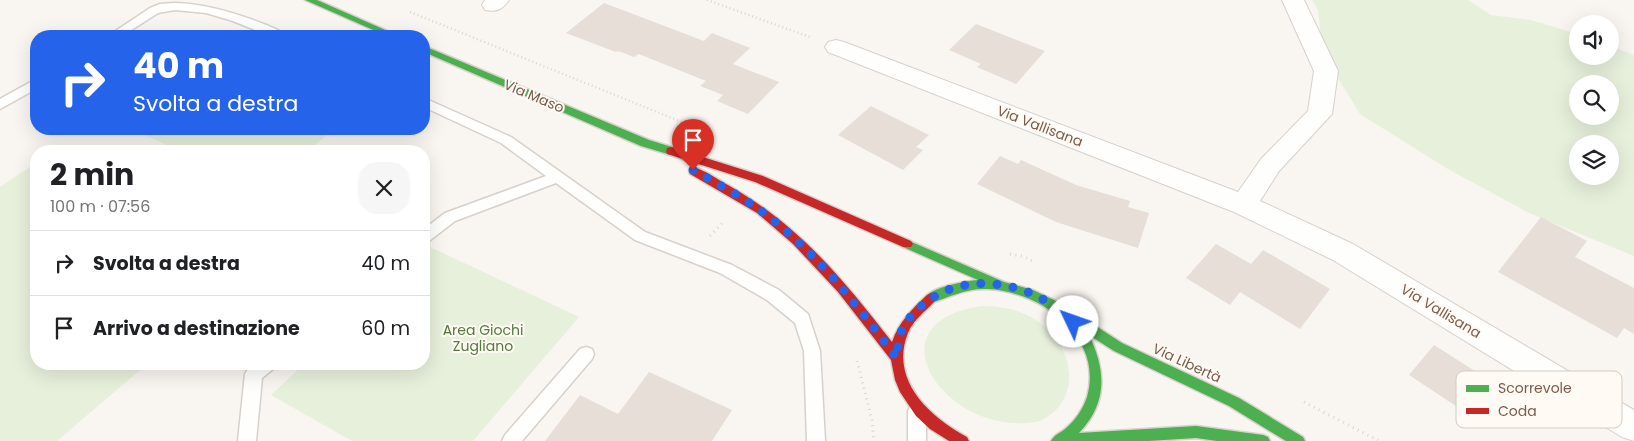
<!DOCTYPE html>
<html lang="it">
<meta charset="utf-8">
<style>
body{margin:0;font-family:Poppins,sans-serif;background:#f6f6f6;color:#202124;height:100vh;display:flex;flex-direction:column;font-size:19px;white-space:nowrap}
*{box-sizing:border-box;margin:0}
p{font-size:16px;color:#757577}
.icon{flex:none;width:28px;height:28px;fill:none;stroke:currentColor;stroke-width:2;stroke-linecap:round;stroke-linejoin:round}
.map{position:relative;flex:1;overflow:hidden}
.panel{position:absolute;left:30px;top:145px;width:400px;height:225px;display:flex;flex-direction:column;background:#fff;border-radius:20px;box-shadow:0 5px 20px #0002}
.panel>*{flex:none}
.hud{position:absolute;left:30px;top:30px;width:400px;height:105px;border-radius:20px;box-shadow:0 5px 20px #0002;background:#2563eb;color:#fff;overflow:hidden}
.tools{position:absolute;left:1569px;top:15px;display:grid;gap:10px}
.tools a{display:grid;place-items:center;width:50px;height:50px;border-radius:50%;background:#fff;box-shadow:0 5px 20px #0002;font-size:25px}
.pin{position:absolute;display:grid;place-items:center;width:42px;height:42px;color:#fff;margin:-51px -21px;border-radius:50% 50% 50% 0;rotate:-45deg;box-shadow:0 0 5px #0007}
.pin .icon{rotate:45deg}
.me{position:absolute;width:55px;margin:-28px;rotate:312deg;stroke-linejoin:round;filter:drop-shadow(0 0 4px #0008)}
.turn{display:flex;align-items:center;gap:18px;height:105px;padding:0 20px;font-size:22px}
.turn .icon{width:65px;height:65px;stroke-width:2.5}
.turn b{display:block;font-size:35px;line-height:42px}
.round{display:grid;place-items:center;flex:none;width:52px;height:52px;border-radius:20px;background:#f6f6f6}
.headline{display:flex;align-items:center;justify-content:space-between;height:85px;padding:0 20px}
h1{font-size:30px;font-weight:700;line-height:38px}
ul{padding:0;list-style:none}
li{display:flex;align-items:center;gap:15px;height:65px;padding:0 20px;border-top:1px solid #e0e0e0}
li div{flex:1}
li b{display:block;font-size:19px}
li em{font-style:normal}
.map>svg:first-child{display:block}
</style>
<div class="map">
<svg width="1634" height="441" viewBox="0 0 1634 441">
<rect width="100%" height="100%" fill="#f9f5f0"/>
<path fill="#e7f0db" fill-rule="evenodd" d="M1312,0H1468L1491,15L1531,20L1577,34L1578,56H1610V46L1634,55V256L1529,213L1448,169L1360,114L1336,75L1321,36L1318,10ZM1578,84H1610V116H1578ZM1578,144H1610V176H1578Z
M131,129H335L307,151H180Z
M36,163V364H147L57,441H0V187Z
M428,246L579,317L473,441H352L271,395L304,364H424V250Z
M982,306C1005,306 1027,311 1045,327C1076,353 1080,402 1040,421C950,441 864,323 982,306Z"/>
<path fill="#e6ded7" d="M604,3L704,41L712,33L750,48L733,64L779,82L748,114L717,101L723,95L700,86L706,81L639,54L634,57L618,51L616,52L566,33Z
M976,24L1045,51L1016,84L977,67L981,64L949,50Z
M871,106L929,135L916,147L923,150L903,170L838,135Z
M1000,156L1018,164L1021,160L1076,185L1130,201L1128,207L1149,213L1138,248L1056,222L977,184Z
M1541,217L1587,241L1575,257L1634,288V334L1624,328L1617,338L1498,272Z
M1216,244L1251,264L1263,250L1330,289L1300,329L1240,292L1230,305L1186,278Z
M1434,345L1511,394L1486,426L1409,375Z
M649,372L732,410L712,441H545L580,395L618,414Z"/>
<g fill="none" stroke-linecap="round" stroke-linejoin="round">
<defs>
<path id="lane" d="M175,3C207,4 236,13 266,25C273,28 281,30 286,36H270L233,21L206,13L175,10L158,13L122,36H108L150,8L160,4Z
M36,79V89L0,109V99Z
M424,98L511,137L645,232L732,265L779,290L808,314L820,351L825,441H807L804,351L795,323L767,300L720,273L635,240L556,183L455,221L429,241L424,243V229L445,213L546,176L501,143L424,107Z
M586,347L592,349L594,354L592,359L522,441H502L505,435L580,349Z
M255,364H276L273,369L262,378L256,441H238L245,374L248,369Z
M917,403L923,405L926,411V441H908V411L911,405Z"/>
<path id="street" d="M485,0H509C502,10 497,12 485,10L482,5Z
M1282,0H1304L1338,71L1332,114L1279,171L1260,201L1353,244L1634,410V441L1622,437L1333,260L1234,212L828,52L825,47L828,42L836,40L844,42L1238,192L1261,159L1308,111L1314,71Z"/>
<path id="fast" d="M305,0H317L399,36H387Z
M424,46L649,140L675,148L676,151L671,155L641,146L424,52Z
M907,240L1004,282L1033,290L1054,300L1075,317H1082L1122,343L1239,398L1303,437L1305,441H1286L1229,406L1114,351L1089,335C1106,370 1108,403 1079,433L1196,426L1263,435L1268,437L1270,441H1217L1196,438L1148,441H1051C1054,435 1060,433 1065,429C1075,421 1083,409 1087,397C1104,337 1041,291 987,289C966,288 950,297 931,303L927,301L925,298C931,287 966,281 978,280L903,247L901,244L903,241Z"/>
<path id="jam" d="M671,147L763,176L911,241L913,244L911,247H903L755,182L667,154L666,151L667,148Z
M694,167C706,171 717,179 728,185C799,225 843,279 892,342C899,322 911,310 927,295L931,293L935,295L937,298L935,301C926,311 913,320 908,333C889,380 930,417 967,437L969,441H949L930,429L916,416L900,392L895,380L891,360L838,292L793,244L757,213L690,174L689,171Z"/>
</defs>
<use href="#lane" stroke="#d7d1cb" stroke-width="3"/>
<use href="#street" stroke="#d7d1cb" stroke-width="2"/>
<use href="#fast" stroke="#d9d2cb" stroke-width="3"/>
<use href="#jam" stroke="#d9d2cb" stroke-width="3"/>
<path stroke="#dcd5d0" stroke-width="2.5" stroke-dasharray="1 3" stroke-linecap="butt" d="M707,0L810,37
M410,12L699,129"/>
<path stroke="#dcd5d0" stroke-width="3" stroke-dasharray="1 4.5" stroke-linecap="butt" d="M710,236L723,222
M1010,254L1022,256L1035,262
M857,361L872,420L874,441
M1304,402L1379,441"/>
<use href="#lane" fill="#fefefd" fill-rule="evenodd"/>
<use href="#street" fill="#fefefd" fill-rule="evenodd"/>
<use href="#fast" fill="#4caf50" fill-rule="evenodd"/>
<use href="#jam" fill="#c62828" fill-rule="evenodd"/>
</g>
<g fill="none" stroke-linecap="round" stroke-linejoin="round">
<path stroke="#2563eb" stroke-width="9" stroke-dasharray="0 16.2" d="M693,170C723,187 754,203 780,226C826,264 861,311 897,358C898,350 898,339 901,332C907,318 918,308 929,300C973,269 1038,285 1073,322"/>
</g>
<g text-anchor="middle" stroke-width="4" stroke-linejoin="round" paint-order="stroke">
<g font-size="14" fill="#7a5c4d" stroke="#fffaf3">
<text transform="translate(534 96) rotate(23)" y="5">Via Maso</text>
<text transform="translate(1040 126) rotate(21)" y="5">Via Vallisana</text>
<text transform="translate(1441 311) rotate(31)" y="5">Via Vallisana</text>
<text transform="translate(1187 363) rotate(25)" y="5">Via Libertà</text>
</g>
<g font-size="14" fill="#537a41" stroke="#fffaf3">
<text x="483" y="335">Area Giochi<tspan x="483" dy="16">Zugliano</tspan></text>
</g>
</g>
<rect x="1456" y="371" width="166" height="57" rx="8" fill="#fffaf3" stroke="#d7cbc1" stroke-width="1"/>
<rect x="1466" y="385" width="23" height="7" fill="#4caf50"/>
<rect x="1466" y="408" width="23" height="6" fill="#c62828"/>
<g font-size="14" fill="#7a5c4d">
<text x="1498" y="393">Scorrevole</text>
<text x="1498" y="416">Coda</text>
</g>
</svg>
<div class="tools">
<a><svg class="icon" aria-label="sound" viewBox="0 0 24 24"><path d="M4 9h4l5-4v14l-5-4H4zM17 9q2 3 0 6"/></svg></a>
<a><svg class="icon" aria-label="search" viewBox="0 0 24 24"><circle cx="10" cy="10" r="6"/><path d="M15 15l6 6"/></svg></a>
<a><svg class="icon" aria-label="layers" viewBox="0 0 24 24"><path d="M12 4l9 5-9 5-9-5zM3 14l9 5 9-5"/></svg></a>
</div>
<div class="pin" style="left:693px;top:170px;background:#d93025"><svg class="icon" aria-label="arrive" viewBox="0 0 24 24"><path d="M6 21V4h12l-3 4 3 4H6"/></svg></div>
<svg class="me" style="left:1073px;top:322px" viewBox="-20 -20 40 40"><circle r="19" fill="#fff"/><path d="M0-13L10 11 0 6-10 11z" fill="#2563eb"/></svg>
<div class="hud">
<div class="turn"><svg class="icon" aria-label="right" viewBox="0 0 24 24"><path d="M7 20v-9h11M14 6l5 5-5 5"/></svg><div><b>40 m</b>Svolta a destra</div></div>
</div>
<section class="panel">
<div class="headline"><div><h1>2 min</h1><p>100 m · 07:56</p></div><a class="round"><svg class="icon" aria-label="close" viewBox="0 0 24 24"><path d="M6 6l12 12M18 6L6 18"/></svg></a></div>
<ul>
<li><svg class="icon" aria-label="right" viewBox="0 0 24 24"><path d="M7 20v-9h11M14 6l5 5-5 5"/></svg><div><b>Svolta a destra</b></div><em>40 m</em></li>
<li><svg class="icon" aria-label="arrive" viewBox="0 0 24 24"><path d="M6 21V4h12l-3 4 3 4H6"/></svg><div><b>Arrivo a destinazione</b></div><em>60 m</em></li>
</ul>
</section>
</div>
